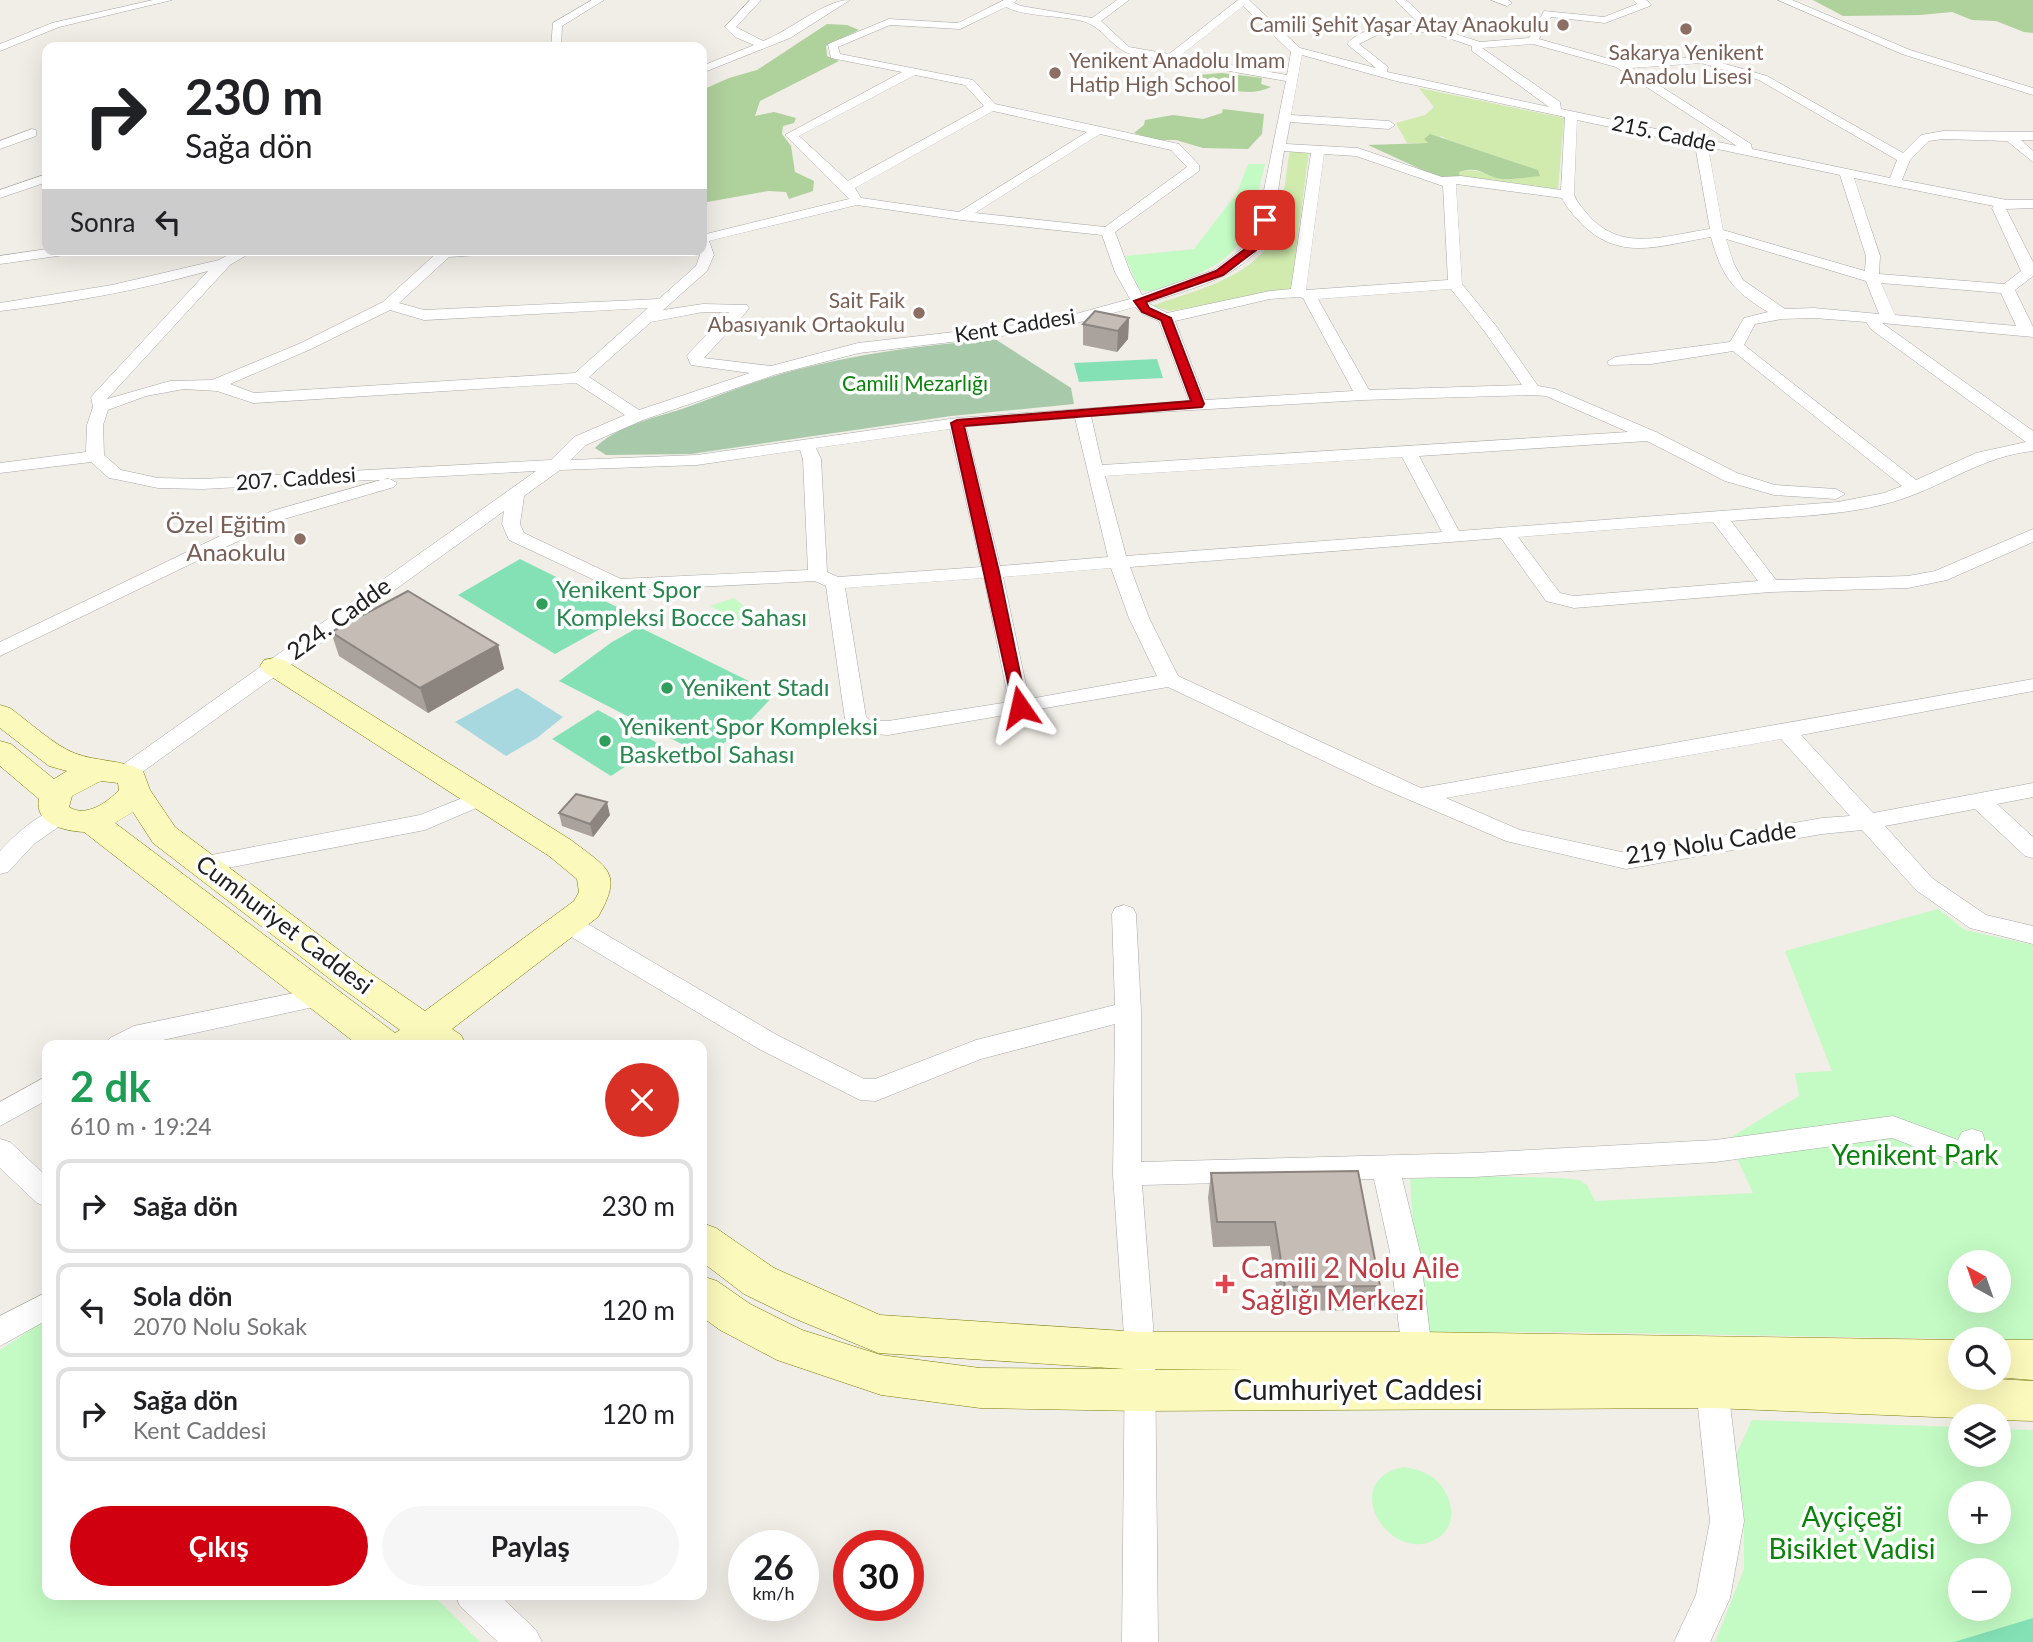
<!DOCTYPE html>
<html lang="tr">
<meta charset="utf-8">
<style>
body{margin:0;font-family:Lato,sans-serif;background:#f6f6f6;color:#202124;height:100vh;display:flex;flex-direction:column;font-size:26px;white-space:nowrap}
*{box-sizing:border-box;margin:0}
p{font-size:23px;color:#757577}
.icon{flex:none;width:38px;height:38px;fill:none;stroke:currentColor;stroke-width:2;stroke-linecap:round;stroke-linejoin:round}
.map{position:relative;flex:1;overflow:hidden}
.side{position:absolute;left:42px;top:1040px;width:665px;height:560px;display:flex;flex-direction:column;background:#fff;border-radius:14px;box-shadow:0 7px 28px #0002}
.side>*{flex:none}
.guide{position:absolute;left:42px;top:42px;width:665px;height:214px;border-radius:14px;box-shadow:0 7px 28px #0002;background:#fff;color:#202124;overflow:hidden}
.needle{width:46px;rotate:320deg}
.buttons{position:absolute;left:1948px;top:1250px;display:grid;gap:14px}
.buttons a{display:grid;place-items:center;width:63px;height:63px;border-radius:50%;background:#fff;box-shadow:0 7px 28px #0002;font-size:35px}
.speed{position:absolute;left:728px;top:1530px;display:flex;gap:14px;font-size:35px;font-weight:700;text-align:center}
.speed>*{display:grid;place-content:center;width:91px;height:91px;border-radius:50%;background:#fff;box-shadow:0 7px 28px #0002;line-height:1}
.speed small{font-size:18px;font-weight:400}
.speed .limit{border:10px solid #d22;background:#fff;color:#111}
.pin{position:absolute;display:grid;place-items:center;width:60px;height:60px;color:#fff;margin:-30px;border-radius:14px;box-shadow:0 4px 10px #0006}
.me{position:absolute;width:77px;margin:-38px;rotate:349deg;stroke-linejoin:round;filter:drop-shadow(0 0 5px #0008)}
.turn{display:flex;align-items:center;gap:24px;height:147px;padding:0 28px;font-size:32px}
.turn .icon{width:91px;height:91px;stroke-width:2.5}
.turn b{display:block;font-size:49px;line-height:60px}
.then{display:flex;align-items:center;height:66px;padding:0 28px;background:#0003;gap:14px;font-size:26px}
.round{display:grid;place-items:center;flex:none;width:74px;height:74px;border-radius:37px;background:#f6f6f6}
.headline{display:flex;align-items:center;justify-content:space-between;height:119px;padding:0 28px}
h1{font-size:42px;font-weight:700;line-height:52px;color:#1e9e55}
.cta{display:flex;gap:14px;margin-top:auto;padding:14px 28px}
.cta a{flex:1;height:80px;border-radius:42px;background:#d10010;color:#fff;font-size:28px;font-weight:700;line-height:80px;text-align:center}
.cta a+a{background:#f6f6f6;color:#202124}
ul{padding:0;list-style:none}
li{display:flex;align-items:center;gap:21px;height:94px;margin:0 14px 10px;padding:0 14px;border:4px solid #e0e0e0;border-radius:14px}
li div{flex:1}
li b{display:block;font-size:26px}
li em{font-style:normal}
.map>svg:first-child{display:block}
</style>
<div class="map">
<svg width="2033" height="1642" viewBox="0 0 2033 1642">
<rect width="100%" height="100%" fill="#f1ede7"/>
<path fill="#d0ebad" d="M1419,88L1564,118L1558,190L1460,178L1459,172C1474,168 1482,172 1496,178C1506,182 1529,177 1540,175L1538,170L1448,140L1441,136L1431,143H1407L1396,123L1425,115L1434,107Z
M1290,150L1309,151L1291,289L1170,311L1152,306C1192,291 1255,278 1274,235C1282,218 1286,171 1290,150Z"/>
<path fill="#afd19b" d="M1813,0H2033V33L2024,32L1996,21L1972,20L1952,12L1920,15L1843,16Z
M827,24L847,25L859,30L826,46L827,56L839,61L760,101L755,116L774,112L796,118L794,123L783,126L782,134L791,146L795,172L814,181L813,191L789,199L786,192L768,191L702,203V90L729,78L757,70Z
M1222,73L1262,78L1261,84L1271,87C1247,99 1216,86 1191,81L1199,75Z
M1223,109L1264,114L1262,134L1248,149L1203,148L1176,140H1155L1134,133L1144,125L1145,120L1173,115L1203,119L1222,113Z
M1430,134L1538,170L1540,176C1528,177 1514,180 1501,179C1484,177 1482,165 1459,172L1460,178L1442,179L1368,145L1428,143L1424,139Z"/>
<path fill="#a8caaa" d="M995,339L1071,388L1074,404L951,416L691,454L606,455L595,448C616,426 654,418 682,409C711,399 739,387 768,378C842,355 919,346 995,339Z"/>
<path fill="#c4fbc4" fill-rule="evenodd" d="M1248,164H1265C1248,233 1249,257 1175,283C1164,286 1150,295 1139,289L1125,256L1194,249L1237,193Z
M734,598L765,622L756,629L710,606Z
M1938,909L1965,930L2033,945V1340L1560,1332L1426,1333L1416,1267L1410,1179L1479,1176L1562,1178L1579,1180L1587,1185L1595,1201L1753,1193L1728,1139L1799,1096L1795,1073L1832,1071L1785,951ZM1960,1262H1998V1300H1960Z
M47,1319V1594H432L480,1642H0V1350Z
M1752,1420L1960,1427V1454H1998L1999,1429L2033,1430V1642H1715L1744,1569V1511L1734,1459ZM1960,1493H1998V1531H1960ZM1960,1570H1998V1608H1960Z
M1403,1467C1412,1468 1420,1470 1429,1475C1450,1487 1462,1522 1438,1538C1392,1568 1336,1482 1403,1467Z"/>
<path fill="#84e1b6" d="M1157,359L1163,378L1079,382L1074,363Z
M520,559L629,613L555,654L458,595Z
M639,627L775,694L746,725L707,757L559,681L612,642Z
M598,710L659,744L611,776L552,739Z
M2033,1618V1642H1954Z"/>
<path fill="#a7d7df" d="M517,688L563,717L537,738L506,756L455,722Z"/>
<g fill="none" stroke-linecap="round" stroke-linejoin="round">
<defs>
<path id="street" d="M153,0H172L59,27L0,51V44L52,23Z
M592,0H604L562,26L561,47H551L553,23Z
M750,0H761L736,27L763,41C790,31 824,0 850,0L790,38L702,73V66L754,45L735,37L725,27Z
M1004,0H1017L1014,3L1021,6L1092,18L1117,0H1129L1101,21L1129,47L1169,54L1238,0H1249L1300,48L1376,68L1347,44C1364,24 1397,26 1422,26L1395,0H1406L1435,27L1480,42L1529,38L1544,11L1604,17L1637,4L1633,0H1646L1651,4L1650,6L1605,23L1551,17L1539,39L1620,62L1701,57L1767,76L1903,153L1921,135L1943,131L2033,132V140H2021L2033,151V162L2007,141L1943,139L1929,141L1910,160L1902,180L2007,200H2033V208L2006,209L2033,262V276L2015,290L2033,327V337L1882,323L2033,431V451C1984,456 1947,484 1902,499C1848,517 1787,516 1731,521L1776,580L1908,576L1935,571L2033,529V542L1947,580L1908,588L1771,592L1574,608L1546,601L1501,538L1130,567L1149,618L1178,676L1421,788L2033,679V691L1801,735L1873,813L2033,783V797L1997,804L2033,837V858L2025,856L1975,809L1885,826L1932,878L1986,915L2033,926V944L1970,928L1916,890L1862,830L1822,834L1626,869L1506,841L1372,784L1168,687L888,735L858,733L845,719L826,586L815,581L618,591L509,540L502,524L504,511L134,778H118L115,773L118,768L536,471L203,489L158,488L115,479L109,478L91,462L0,473V463L86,452L87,425L93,407L91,397L208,271C140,290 70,303 0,311V303L112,285L219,260L237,250H255L230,265L107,399L170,381L212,380L301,343L383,302L440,250H500L493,254L449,257L399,303L424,310L659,299L696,266L700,255L698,250H702V235L849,199L785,135L902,72L831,58L828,44L889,19L958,23ZM1243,6L1291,52L1287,75L1180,56ZM1006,7C1029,19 1074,14 1092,25C1107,34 1114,49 1131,54L1286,81L1258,220L1247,245L1214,270L1142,295L1130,272L1115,232L1199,171V165L1179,144L995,104L973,80L840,54L838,47L890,25L960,29ZM1430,32L1472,46V51L1549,107L1387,72L1388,67L1359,44L1377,35ZM1533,44L1616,67L1737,146L1561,109L1560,102L1482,48ZM1302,55L1396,81L1565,117L1561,190L1461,176L1442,177L1358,148L1286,144L1290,122L1389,129L1395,125L1389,121L1291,115ZM1701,63L1759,80L1897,160L1890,178L1752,149L1751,144L1632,68ZM915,75L965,85L984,106L848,181L799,136ZM993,111L1087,132L959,212L861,198L855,188ZM1577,120L1695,145L1710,229C1666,235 1624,253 1590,217C1584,210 1578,204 1574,195ZM1100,134L1171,150L1187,167L1105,227L975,213ZM1708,147L1840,175L1866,256L1865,271L1723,230ZM1284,151L1311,153L1291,289L1270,291L1167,313L1148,303C1185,290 1232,281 1258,249C1276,228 1279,179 1284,151ZM1324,154L1356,156L1443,186L1448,280L1306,290ZM1854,178L1994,206L1992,208L2021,271L2004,284L1879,274L1880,256ZM1456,184L1562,198C1566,207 1572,213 1578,220C1618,264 1660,245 1711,237C1722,277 1733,291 1768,312L1744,318L1730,342L1615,357L1607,362L1609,365L1651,364L1733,351L1902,486L1884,493L1838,502L1459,531L1419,456L1647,441L1725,481L1774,495L1836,499L1845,494L1836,489L1775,485L1737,473L1656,432L1555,389L1538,386L1496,326L1462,284ZM857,205L961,220L1102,235L1115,272L1130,299L1050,321L858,343L771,366L704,358L747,311L749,308L747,305L703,304L663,310L707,271L714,255L709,241ZM1726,239L1866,281L1879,314L1814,308L1785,309L1743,280L1734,264ZM1881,283L2001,293L2016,326L1895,315ZM1451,289L1485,332L1522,385L1369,390L1318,299ZM1298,297L1303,298L1353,391L1205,400L1175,321L1270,299ZM1135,307L1144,315L1159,321L1189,401L957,418L697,455L571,460L586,445L643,420L777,374L859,353L1051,330ZM648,308L575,373L254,393L230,384L311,349L390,310L424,320ZM703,312H729L689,353L687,356L691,365L750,373L639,410L589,377L651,322ZM1814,318L1866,322L1872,330L2026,442L1976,453L1916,480L1744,345L1755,324L1782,319ZM576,383L625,415L574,437L551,460L203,479L158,478L121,470L104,455L103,425L108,410L146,396L184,389L217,391L253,403ZM1533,395L1546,396L1628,432L1102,465L1091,416L1363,400ZM1075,418L1108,557L1000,566L966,427ZM950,429L981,567L838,577L827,572L821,459L816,448ZM800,450L803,459L808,570L621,579L524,533L520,524L524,496L560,470L697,465ZM1402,457L1442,532L1126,556L1105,476ZM1713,522L1758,581L1574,596L1560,593L1518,537ZM1111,568L1129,618L1157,676L1029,699L1003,577ZM984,578L1009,702L888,721H871L866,717L845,588ZM1781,739L1850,816L1822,818L1626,853L1520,830L1446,798Z
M1491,0H1508L1512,3L1507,6Z
M1778,0H1792L1910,50L2033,88V95L1902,54Z
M32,129L36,130V136L0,149V141Z
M47,174V182L0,198V190Z
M47,249L79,250L72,254L0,264V256Z
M388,478L397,483L394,487L284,519L0,656V642L272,511Z
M480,791L488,793L491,798L488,803L425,830L201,873L193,871L189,865L193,859L201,857L420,815Z
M59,808L67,811L70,816L67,821L34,844L8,872L0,874V851C16,834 36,815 59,808Z
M1124,905L1133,908L1136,914L1141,1011V1162L1474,1153L1715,1140L1893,1116L1958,1140L1962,1132L1972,1129L1982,1132C1987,1143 1984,1153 1979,1164L1969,1167L1892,1138L1715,1162L1474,1177L1402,1178L1420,1252L1432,1351L1428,1361L1417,1365L1406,1361L1402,1351L1390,1252L1374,1179L1142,1185L1155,1351L1158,1642H1122L1125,1351L1113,1175L1115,1024L981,1059L876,1101L860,1100L759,1049L558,929L555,923L558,917L567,914L576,917L777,1035L864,1079H875L976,1040L1115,1005L1112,914L1115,908Z
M323,987L332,989L336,996L332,1003L140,1045H106L110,1038L134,1026Z
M47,1076V1100L0,1126V1102Z
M0,1139L10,1142L47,1177V1207L37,1203L0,1168Z
M47,1292V1320L0,1346V1316Z
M1712,1374L1723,1378L1728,1388L1744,1521L1730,1598L1710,1642H1674L1696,1595L1710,1521L1696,1388L1701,1378Z
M455,1594H498L536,1630L542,1642H498L460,1606Z"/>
<path id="secondary" d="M274,658L284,660L571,840C607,868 624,872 598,917L452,1029L461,1035L466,1045H358L84,832C64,831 34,824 39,799L0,766V741L11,744L54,779L67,771L49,766L0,728V705L10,708C28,721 54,745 74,753C97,762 121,759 143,771L150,790L175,827L363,968L425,1011L574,901L579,892L577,879L549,856L264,672L260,666L264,660ZM101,781L118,783L119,790C108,802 86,818 69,807L72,796ZM133,812L153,843L339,986L400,1030L395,1033L115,823Z
M702,1223L716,1228L774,1268L880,1315L1140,1332H1417L1960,1340V1377L2033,1381V1421L1998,1420V1416H1960V1418L1712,1408L1140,1411L980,1408L881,1395L777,1360L720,1330L702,1317V1276L717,1281L750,1304L802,1330L881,1355L980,1368L1246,1370H1140L878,1353L791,1317L744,1294L702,1262Z
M1998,1340H2033V1380L1995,1377H1998Z"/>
</defs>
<use href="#street" stroke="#a7a7a7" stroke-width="1"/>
<use href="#secondary" stroke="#787c03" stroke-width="1"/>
<use href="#street" fill="#fff" fill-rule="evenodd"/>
<use href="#secondary" fill="#fbf9bb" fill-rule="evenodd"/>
</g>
<path fill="#aaa29d" d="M1129,318L1128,339L1117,352L1083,345V324Z
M331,632L498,645L504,669L428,713L339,656Z
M559,813L610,815L593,837L562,826Z
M1211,1173L1380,1286L1374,1310L1280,1311L1270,1246L1213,1247L1208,1198Z"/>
<path fill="#8b847f" d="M1129,318L1128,339L1117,352L1118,331Z
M498,645L504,669L428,713L420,688Z
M607,802L610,815L593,837L590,824Z"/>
<path fill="#c6bcb6" stroke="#8b847f" stroke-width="2" d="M1095,311L1129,318L1118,331L1083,324Z
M408,591L498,645L420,688L331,632Z
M576,794L607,802L590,824L559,813Z
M1358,1171L1380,1286L1285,1287L1275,1222H1217L1211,1173Z"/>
<path fill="#d10010" stroke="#88000a" stroke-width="2" d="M1262,218L1270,220L1256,250L1223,275L1146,302L1149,308L1171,318L1204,404L1202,407L964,426L999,572L1027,707L1025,710H1014L951,423L957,420L1191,401L1161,320L1142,312L1134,301L1216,271L1249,246Z"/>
<g fill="#8d6e63" stroke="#fff" stroke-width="2.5">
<circle cx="1563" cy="25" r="7"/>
<circle cx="1686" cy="29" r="7"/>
<circle cx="1055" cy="73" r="7"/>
<circle cx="919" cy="313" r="7"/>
<circle cx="300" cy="539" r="7"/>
</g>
<g fill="#2e9e5b" stroke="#fff" stroke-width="2.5">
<circle cx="542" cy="604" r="7"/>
<circle cx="667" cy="688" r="7"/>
<circle cx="605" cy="741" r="7"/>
</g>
<path fill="#e0444e" stroke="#fff" stroke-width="2.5" d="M1221.5 1273.5h7v7h7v7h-7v7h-7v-7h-7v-7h7z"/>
<g text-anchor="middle" stroke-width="7" stroke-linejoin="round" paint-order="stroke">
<g font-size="21" fill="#785e54" stroke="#fff" text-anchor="end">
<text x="1549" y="32">Camili Şehit Yaşar Atay Anaokulu</text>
<text x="1686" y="60" text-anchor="middle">Sakarya Yenikent<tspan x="1686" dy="24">Anadolu Lisesi</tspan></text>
<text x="1069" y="68" text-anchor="start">Yenikent Anadolu Imam<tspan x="1069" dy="24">Hatip High School</tspan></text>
<text x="905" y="308">Sait Faik<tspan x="905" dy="24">Abasıyanık Ortaokulu</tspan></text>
</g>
<g font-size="21" fill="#202020" stroke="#fff">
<text transform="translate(1664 134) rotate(12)" y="7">215. Cadde</text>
<text transform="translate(1015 326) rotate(-9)" y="7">Kent Caddesi</text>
<text transform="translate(296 479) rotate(-4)" y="7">207. Caddesi</text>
</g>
<g font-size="21" fill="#0a830a" stroke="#fff">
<text x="915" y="391">Camili Mezarlığı</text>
</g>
<g font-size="24" fill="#785e54" stroke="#fff" text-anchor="end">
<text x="286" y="533">Özel Eğitim<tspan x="286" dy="28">Anaokulu</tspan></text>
</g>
<g font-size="24" fill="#27864d" stroke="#fff" text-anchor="start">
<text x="556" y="598">Yenikent Spor<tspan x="556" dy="28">Kompleksi Bocce Sahası</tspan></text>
<text x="681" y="696">Yenikent Stadı</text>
<text x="619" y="735">Yenikent Spor Kompleksi<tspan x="619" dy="28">Basketbol Sahası</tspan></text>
</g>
<g font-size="24" fill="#202020" stroke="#fff">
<text transform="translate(339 619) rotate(-36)" y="8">224. Cadde</text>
<text transform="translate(1711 843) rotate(-9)" y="8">219 Nolu Cadde</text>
<text transform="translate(284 925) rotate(37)" y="8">Cumhuriyet Caddesi</text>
</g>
<g font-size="28" fill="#0a830a" stroke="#fff">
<text x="1915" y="1165">Yenikent Park</text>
<text x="1852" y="1527">Ayçiçeği<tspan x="1852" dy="32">Bisiklet Vadisi</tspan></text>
</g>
<g font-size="28" fill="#be3a42" stroke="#fff" text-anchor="start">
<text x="1241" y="1278">Camili 2 Nolu Aile<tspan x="1241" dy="32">Sağlığı Merkezi</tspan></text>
</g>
<g font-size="28" fill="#202020" stroke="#fff">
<text x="1358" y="1400">Cumhuriyet Caddesi</text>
</g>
</g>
</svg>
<div class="buttons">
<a><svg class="needle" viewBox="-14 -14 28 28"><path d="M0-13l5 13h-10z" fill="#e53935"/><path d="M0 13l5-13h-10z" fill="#757577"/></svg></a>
<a><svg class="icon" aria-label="search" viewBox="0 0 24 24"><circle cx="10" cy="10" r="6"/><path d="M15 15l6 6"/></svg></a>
<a><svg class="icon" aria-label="layers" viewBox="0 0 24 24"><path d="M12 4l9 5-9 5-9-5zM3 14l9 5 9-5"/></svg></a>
<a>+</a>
<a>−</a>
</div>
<div class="speed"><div>26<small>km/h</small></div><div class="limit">30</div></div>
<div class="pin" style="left:1265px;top:220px;background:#d93025"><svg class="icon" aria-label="arrive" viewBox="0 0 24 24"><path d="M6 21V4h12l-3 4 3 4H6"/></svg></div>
<svg class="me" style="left:1020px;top:707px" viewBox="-20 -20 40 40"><path d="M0-17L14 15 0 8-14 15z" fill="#d10010" stroke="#fff" stroke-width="4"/></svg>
<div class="guide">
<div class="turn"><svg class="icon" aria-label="right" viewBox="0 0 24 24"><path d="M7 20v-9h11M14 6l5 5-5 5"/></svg><div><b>230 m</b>Sağa dön</div></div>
<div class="then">Sonra<svg class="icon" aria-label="left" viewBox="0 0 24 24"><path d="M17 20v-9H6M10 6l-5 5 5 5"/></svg></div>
</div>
<section class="side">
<div class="headline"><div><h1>2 dk</h1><p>610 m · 19:24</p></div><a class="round" style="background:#d93025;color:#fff"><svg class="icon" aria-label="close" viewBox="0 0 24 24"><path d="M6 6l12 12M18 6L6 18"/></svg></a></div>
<ul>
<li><svg class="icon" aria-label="right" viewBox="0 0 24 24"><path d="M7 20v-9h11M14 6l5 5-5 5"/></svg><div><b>Sağa dön</b></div><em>230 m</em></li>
<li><svg class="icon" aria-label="left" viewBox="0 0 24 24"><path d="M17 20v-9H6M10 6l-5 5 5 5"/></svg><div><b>Sola dön</b><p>2070 Nolu Sokak</p></div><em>120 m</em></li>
<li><svg class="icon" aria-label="right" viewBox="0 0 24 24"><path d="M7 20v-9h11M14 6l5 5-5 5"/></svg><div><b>Sağa dön</b><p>Kent Caddesi</p></div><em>120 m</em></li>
</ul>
<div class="cta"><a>Çıkış</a><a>Paylaş</a></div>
</section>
</div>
